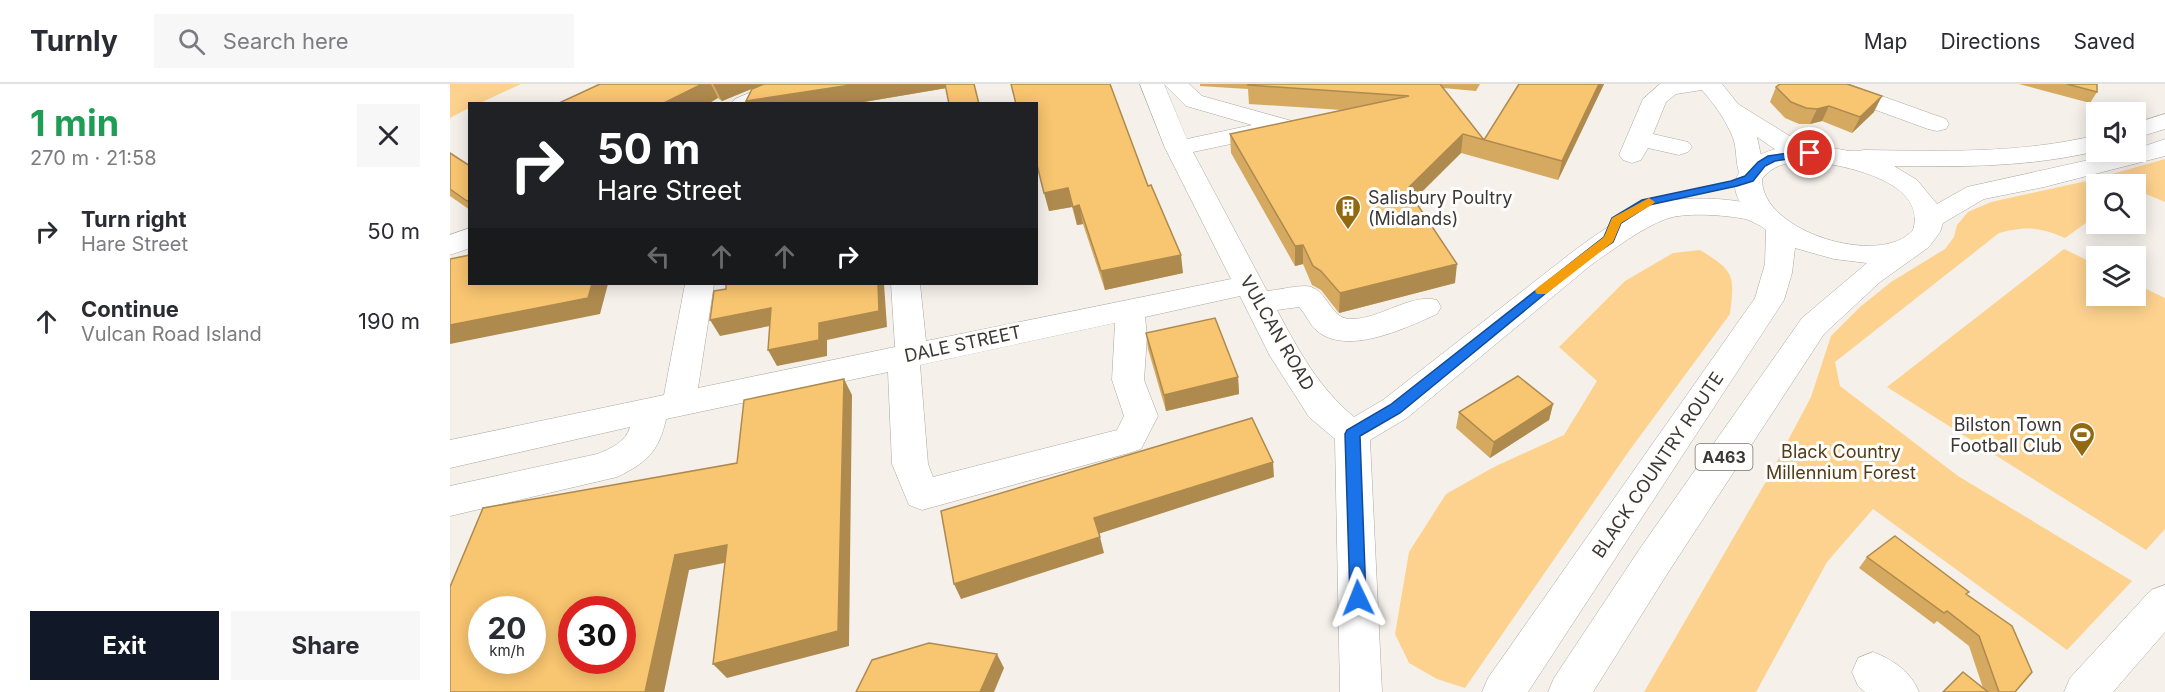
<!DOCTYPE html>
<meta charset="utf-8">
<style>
body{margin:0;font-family:Inter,sans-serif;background:#f7f7f7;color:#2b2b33;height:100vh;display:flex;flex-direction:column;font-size:22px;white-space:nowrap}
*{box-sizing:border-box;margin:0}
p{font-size:20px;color:#7c7c81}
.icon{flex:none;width:33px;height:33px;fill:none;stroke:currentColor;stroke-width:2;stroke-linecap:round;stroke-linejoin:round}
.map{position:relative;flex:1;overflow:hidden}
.sheet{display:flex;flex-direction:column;background:#fff;width:450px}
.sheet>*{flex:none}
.banner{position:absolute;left:18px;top:18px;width:570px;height:183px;border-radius:0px;box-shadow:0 3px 15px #0003;background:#202124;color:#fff;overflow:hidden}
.tools{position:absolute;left:1636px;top:18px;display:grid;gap:12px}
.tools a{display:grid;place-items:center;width:60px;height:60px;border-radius:0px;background:#fff;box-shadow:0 3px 15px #0003;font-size:30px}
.speed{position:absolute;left:18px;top:512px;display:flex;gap:12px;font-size:30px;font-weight:700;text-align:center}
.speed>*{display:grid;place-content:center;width:78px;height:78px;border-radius:50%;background:#fff;box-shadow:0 3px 15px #0003;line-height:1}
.speed small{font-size:15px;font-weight:400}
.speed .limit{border:9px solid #d22;background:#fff;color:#111}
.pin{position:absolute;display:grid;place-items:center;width:51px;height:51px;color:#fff;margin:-26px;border:3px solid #fff;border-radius:50%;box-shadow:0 2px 6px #0007}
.me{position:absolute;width:66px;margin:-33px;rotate:358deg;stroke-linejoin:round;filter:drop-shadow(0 0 4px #0008)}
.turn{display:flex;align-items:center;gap:21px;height:126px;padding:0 30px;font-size:27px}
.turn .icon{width:78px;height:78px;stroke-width:2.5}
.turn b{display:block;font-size:42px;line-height:51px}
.lanes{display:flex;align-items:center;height:57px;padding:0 30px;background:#0003;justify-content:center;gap:30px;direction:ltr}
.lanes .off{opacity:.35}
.round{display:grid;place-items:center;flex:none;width:63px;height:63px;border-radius:0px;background:#f7f7f7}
.summary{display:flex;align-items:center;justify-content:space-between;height:102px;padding:0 30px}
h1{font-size:36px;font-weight:700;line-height:45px;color:#1e9e55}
.primary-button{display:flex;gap:12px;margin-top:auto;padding:12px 30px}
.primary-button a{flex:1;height:69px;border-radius:0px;background:#111827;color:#fff;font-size:24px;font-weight:700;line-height:69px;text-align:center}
.primary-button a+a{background:#f7f7f7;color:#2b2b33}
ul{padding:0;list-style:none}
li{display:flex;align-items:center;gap:18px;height:90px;padding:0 30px}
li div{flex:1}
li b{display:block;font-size:22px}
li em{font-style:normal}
header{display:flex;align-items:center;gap:36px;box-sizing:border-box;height:84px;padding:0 30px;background:#fff;border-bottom:2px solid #e1e1e2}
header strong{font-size:28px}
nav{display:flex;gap:33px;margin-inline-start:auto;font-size:21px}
.search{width:420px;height:54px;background:#f7f7f7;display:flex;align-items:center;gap:15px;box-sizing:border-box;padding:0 21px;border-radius:0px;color:#7c7c81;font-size:22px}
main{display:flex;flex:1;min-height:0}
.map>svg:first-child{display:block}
</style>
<header>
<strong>Turnly</strong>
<div class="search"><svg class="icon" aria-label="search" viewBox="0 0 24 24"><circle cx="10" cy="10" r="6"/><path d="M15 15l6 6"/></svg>Search here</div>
<nav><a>Map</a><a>Directions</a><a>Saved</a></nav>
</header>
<main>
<section class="sheet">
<div class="summary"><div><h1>1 min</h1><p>270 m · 21:58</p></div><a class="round"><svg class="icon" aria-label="close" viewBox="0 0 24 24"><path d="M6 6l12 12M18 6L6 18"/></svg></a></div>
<ul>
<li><svg class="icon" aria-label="right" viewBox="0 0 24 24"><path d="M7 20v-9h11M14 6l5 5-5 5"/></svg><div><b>Turn right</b><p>Hare Street</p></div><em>50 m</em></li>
<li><svg class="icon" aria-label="ahead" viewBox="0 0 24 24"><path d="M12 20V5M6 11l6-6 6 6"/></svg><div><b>Continue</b><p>Vulcan Road Island</p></div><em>190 m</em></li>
</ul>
<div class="primary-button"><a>Exit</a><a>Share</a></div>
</section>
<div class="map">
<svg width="1715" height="608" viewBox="0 0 1715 608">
<rect width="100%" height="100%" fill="#f5f0ea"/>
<path fill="#fdd28f" d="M0,0H71L30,19L20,20L19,24L0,34Z
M1715,75V118L1686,106V100H1647V131L1615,154C1590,143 1576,142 1549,149L1385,278L1390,302L1508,392L1682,497L1617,566L1423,425L1377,478L1306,608H1194L1318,394L1361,313L1381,252L1410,223L1441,198L1495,165L1504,153L1507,141L1518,128L1541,118L1641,96Z
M1614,165L1647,181V212H1686V200L1715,214V445L1696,466L1437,303Z
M1250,166C1284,187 1285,190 1280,230L1179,367L1015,604L987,595L959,579L945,550L959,468L996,410L1044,383L1114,351L1147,297L1109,263L1175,197L1223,169Z"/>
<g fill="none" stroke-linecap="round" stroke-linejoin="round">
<defs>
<path id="minor" d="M320,0H352L348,5L314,20H281L285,15Z
M690,0H739L752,12L842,37L845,42L842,47L743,68L817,207C829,206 843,202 855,202C879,203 878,236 902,235C930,235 961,209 987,216L991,223L987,230C956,244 896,273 866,246C859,240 856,230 849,223L827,226C849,267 868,303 904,333L933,316L1121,169C1145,151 1172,132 1200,121C1229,110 1318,111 1337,139L1333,145C1314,150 1307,136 1290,134C1271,131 1234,128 1216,135C1191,144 1163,166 1141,181L957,334L920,356L932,608H890L885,355L859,333L820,272L790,212L695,233L697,252L694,296L708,332L691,365L679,369L472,426L459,421L442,380L438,288L216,335C209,368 196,379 167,393L0,432V402L147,370C160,365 176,358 180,343L0,384V356L214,311L235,200H264L248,304L445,263L441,200H470L476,257L781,195L715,64ZM714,0L736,22L802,41L737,55ZM665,239L662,296L674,332L667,346L483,393L478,380L470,281Z
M1210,0H1272L1288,20L1359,64L1363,69L1359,74C1339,79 1323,63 1307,53L1315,90L1311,96L1302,98L1293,96C1284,83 1288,67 1283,54C1276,36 1264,20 1252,6L1226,10L1216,18L1203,50L1238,58L1242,63L1238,68L1229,71L1198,64L1191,76L1182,79L1173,76L1169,71L1193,15Z
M1364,0H1398L1496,35L1499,40L1496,45L1487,47L1478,45L1368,5Z
M20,144V164L0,171V151Z
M1715,501V548L1663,608H1614L1620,594L1701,506Z
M1423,568C1444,576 1461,588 1469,608H1415L1408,602L1402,588L1408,574Z"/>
<path id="highway" d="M1715,30V45L1686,54V39Z
M1647,51V67C1580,83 1513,83 1444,82L1467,96L1487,120L1517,103L1675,68H1686V65L1715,55V72L1594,103L1534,115L1493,139L1490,148L1479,163L1430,198L1374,250L1219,487L1143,608H1098L1104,594L1191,463L1352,234L1417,179L1384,175L1345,164L1342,189L1334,216L1078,608H1032L1038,594L1305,214L1315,180L1316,146C1302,135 1276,110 1288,91C1306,62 1346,59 1377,63C1390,65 1401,69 1414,66C1492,67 1570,70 1647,51ZM1350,77C1384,78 1479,95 1463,146C1431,184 1311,148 1312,95C1322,82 1335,79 1350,77Z"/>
</defs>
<use href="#minor" stroke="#aca8a1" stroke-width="1"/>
<use href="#highway" stroke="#aca8a1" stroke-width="1"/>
<use href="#minor" fill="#fff" fill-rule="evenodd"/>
<use href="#highway" fill="#fff" fill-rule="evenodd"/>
</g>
<path fill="#d5a960" d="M150,0H313L496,4L402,20H297L296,17L302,5L272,17L268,14Z
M750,0H1030L1026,7L993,4L1034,56L1154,0L1108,96L1011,69L964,116L1005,199L889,229L871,206L862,201L853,180L845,182L781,69L780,50L892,26L799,20L798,5L750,2Z
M1569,0H1647V8L1640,19Z
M1326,3L1424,28L1402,49L1372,37L1360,40H1349L1335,34L1320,18Z
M586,20L698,102L733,189L655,206L633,140L627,141L622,123L599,127Z
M0,69L20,82V126L0,112Z
M696,249L788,293L789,310L716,327L698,265Z
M1103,320L1099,336L1040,374L1006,344L1009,328Z
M1417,473L1516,510L1565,608H1492L1533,604L1519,562L1487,537L1484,540L1409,484Z"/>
<path fill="#ae8a4e" d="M252,0H261L268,14L258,20H212Z
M263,0H313L272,17Z
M407,0H496L497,4L402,20H297L296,17Z
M1149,0H1154L1108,96L1112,77Z
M1432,12L1424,28L1402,49L1410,33Z
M1379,22L1372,37L1360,40L1367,25Z
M1013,50L1011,69L955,124L957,105Z
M618,104L622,123L599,127L594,109Z
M629,121L633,140L627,141L623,123Z
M853,161V180L845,182V162Z
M731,171L733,189L655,206L651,187Z
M1007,180L1005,199L889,229L890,209Z
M142,200H158L150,230L0,260V241Z
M428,200H434L437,243L377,256V272L327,282L318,266L369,239Z
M321,224L330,240L270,252L260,236Z
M788,293L789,310L716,327L714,311Z
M394,295L402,311L399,562L277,594L263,580Z
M1103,320L1099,336L1040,374L1044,358Z
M823,378L824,393L648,450L644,434Z
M650,453L654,469L511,515L504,500Z
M277,461L289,476L239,486L214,608H195L225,471Z
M547,570L554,584L544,608H530Z"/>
<path fill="#f8c570" stroke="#ae8a4e" stroke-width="1.5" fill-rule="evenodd" d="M150,0H252L212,20H107Z
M314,0H407L296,17L302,5Z
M495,0H524L529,20H499Z
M561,0H660L698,102L701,101L731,171L651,187L629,121L623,123L618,104L594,109L586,77V20H566Z
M798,0H990L1034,56L1069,0H1149L1112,77L1013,50L957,105L1007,180L890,209L871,187L863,182L853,161L845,162L780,50L959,12L798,1Z
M1330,0H1397L1432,12L1410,33L1379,22L1367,25L1356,24L1341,18L1326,3Z
M1617,0H1647V8Z
M0,69L20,82V116L17,117L0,105Z
M20,171V200H142L138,214L0,241V175Z
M276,200H428L429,227L369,239V256L318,266L321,224L260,236L264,207L276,205Z
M765,234L788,293L714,311L696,249Z
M1068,292L1103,320L1044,358L1009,328Z
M394,295L388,547L263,580L277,461L225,471L195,608H0V503L33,424L287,379L294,316ZM32,525H82V576H32ZM122,525H172V576H122Z
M802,334L823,378L644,434L650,453L504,500L491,427Z
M1445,452L1519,508L1516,510L1562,542L1582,588L1565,608H1549L1529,552L1497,527L1494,529L1417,473Z
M479,559L547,570L530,608H406L422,576Z
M1513,588L1538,608H1493Z"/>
<path fill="#1a73e8" stroke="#114b97" stroke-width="1.5" d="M1360,66L1366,69L1364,71L1325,77L1315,82L1303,97L1287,102L1199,121L1171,139L1163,158L1135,177L950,329L910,352L916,514L914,519L908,521L902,519L900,514L895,350L897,346L940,321L1154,153L1162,134L1192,116L1281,97L1295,92L1308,78L1318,72Z"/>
<path fill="#f59e0b" d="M1199,114L1205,118L1203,120L1171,139L1163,158L1096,210H1087L1085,207L1087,204L1154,153L1162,134Z"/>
<defs>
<symbol id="building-pin" viewBox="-11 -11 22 30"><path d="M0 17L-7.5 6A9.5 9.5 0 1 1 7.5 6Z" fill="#926811" stroke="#fffefd"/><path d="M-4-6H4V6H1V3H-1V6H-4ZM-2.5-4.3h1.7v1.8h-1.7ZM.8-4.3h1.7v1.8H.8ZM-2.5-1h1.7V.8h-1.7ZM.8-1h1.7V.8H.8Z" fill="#fff"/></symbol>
<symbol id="stadium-pin" viewBox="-11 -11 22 30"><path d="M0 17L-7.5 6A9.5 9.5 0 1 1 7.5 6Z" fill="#926811" stroke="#fffefd"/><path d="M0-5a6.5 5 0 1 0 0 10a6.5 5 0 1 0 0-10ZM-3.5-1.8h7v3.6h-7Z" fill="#fff"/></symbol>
</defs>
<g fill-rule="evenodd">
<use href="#building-pin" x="883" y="109" width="30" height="40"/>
<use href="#stadium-pin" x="1617" y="336" width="30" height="40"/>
</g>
<g text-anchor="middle" stroke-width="6" stroke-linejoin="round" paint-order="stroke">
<rect fill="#fffefd" stroke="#767472" stroke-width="1.5" x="1245.5" y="360" width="57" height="26" rx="4.5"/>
<g font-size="16" font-weight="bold" fill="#3b3937">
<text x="1274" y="379">A463</text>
</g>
<g font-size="18" fill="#3b3937" stroke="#fffefd" text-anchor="start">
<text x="918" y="120">Salisbury Poultry<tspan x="918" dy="21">(Midlands)</tspan></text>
<text x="1612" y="347" text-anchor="end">Bilston Town<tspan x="1612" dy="21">Football Club</tspan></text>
</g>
<g font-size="18" fill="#3b3937" stroke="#fffefd">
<text transform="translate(827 249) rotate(60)" y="6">VULCAN ROAD</text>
<text transform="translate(513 260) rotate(-12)" y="6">DALE STREET</text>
<text transform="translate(1208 381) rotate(-56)" y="6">BLACK COUNTRY ROUTE</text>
</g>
<g font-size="18" fill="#513c17" stroke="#fffefd">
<text x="1391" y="374">Black Country<tspan x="1391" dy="21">Millennium Forest</tspan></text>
</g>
</g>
</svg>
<div class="tools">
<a><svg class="icon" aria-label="sound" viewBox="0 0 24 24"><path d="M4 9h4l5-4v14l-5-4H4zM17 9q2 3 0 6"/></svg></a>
<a><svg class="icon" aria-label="search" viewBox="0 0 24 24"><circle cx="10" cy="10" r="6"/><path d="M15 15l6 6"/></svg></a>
<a><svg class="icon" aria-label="layers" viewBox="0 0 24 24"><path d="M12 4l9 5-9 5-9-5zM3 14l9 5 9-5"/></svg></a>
</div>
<div class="speed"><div>20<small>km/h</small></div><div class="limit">30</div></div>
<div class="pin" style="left:1360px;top:69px;background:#d93025"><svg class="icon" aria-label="arrive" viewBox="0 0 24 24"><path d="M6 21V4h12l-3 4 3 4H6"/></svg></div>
<svg class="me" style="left:908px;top:514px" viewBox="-20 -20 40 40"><path d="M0-17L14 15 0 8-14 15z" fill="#1a73e8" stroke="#fff" stroke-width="4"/></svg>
<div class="banner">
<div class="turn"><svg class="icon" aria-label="right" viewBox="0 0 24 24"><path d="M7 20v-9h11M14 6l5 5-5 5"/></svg><div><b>50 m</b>Hare Street</div></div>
<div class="lanes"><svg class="icon off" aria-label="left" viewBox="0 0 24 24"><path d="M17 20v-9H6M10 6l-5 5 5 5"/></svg><svg class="icon off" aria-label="ahead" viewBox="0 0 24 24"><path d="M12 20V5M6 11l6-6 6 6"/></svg><svg class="icon off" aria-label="ahead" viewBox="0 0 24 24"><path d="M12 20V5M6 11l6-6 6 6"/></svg><svg class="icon" aria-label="right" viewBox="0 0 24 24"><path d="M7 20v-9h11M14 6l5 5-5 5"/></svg></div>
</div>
</div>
</main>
